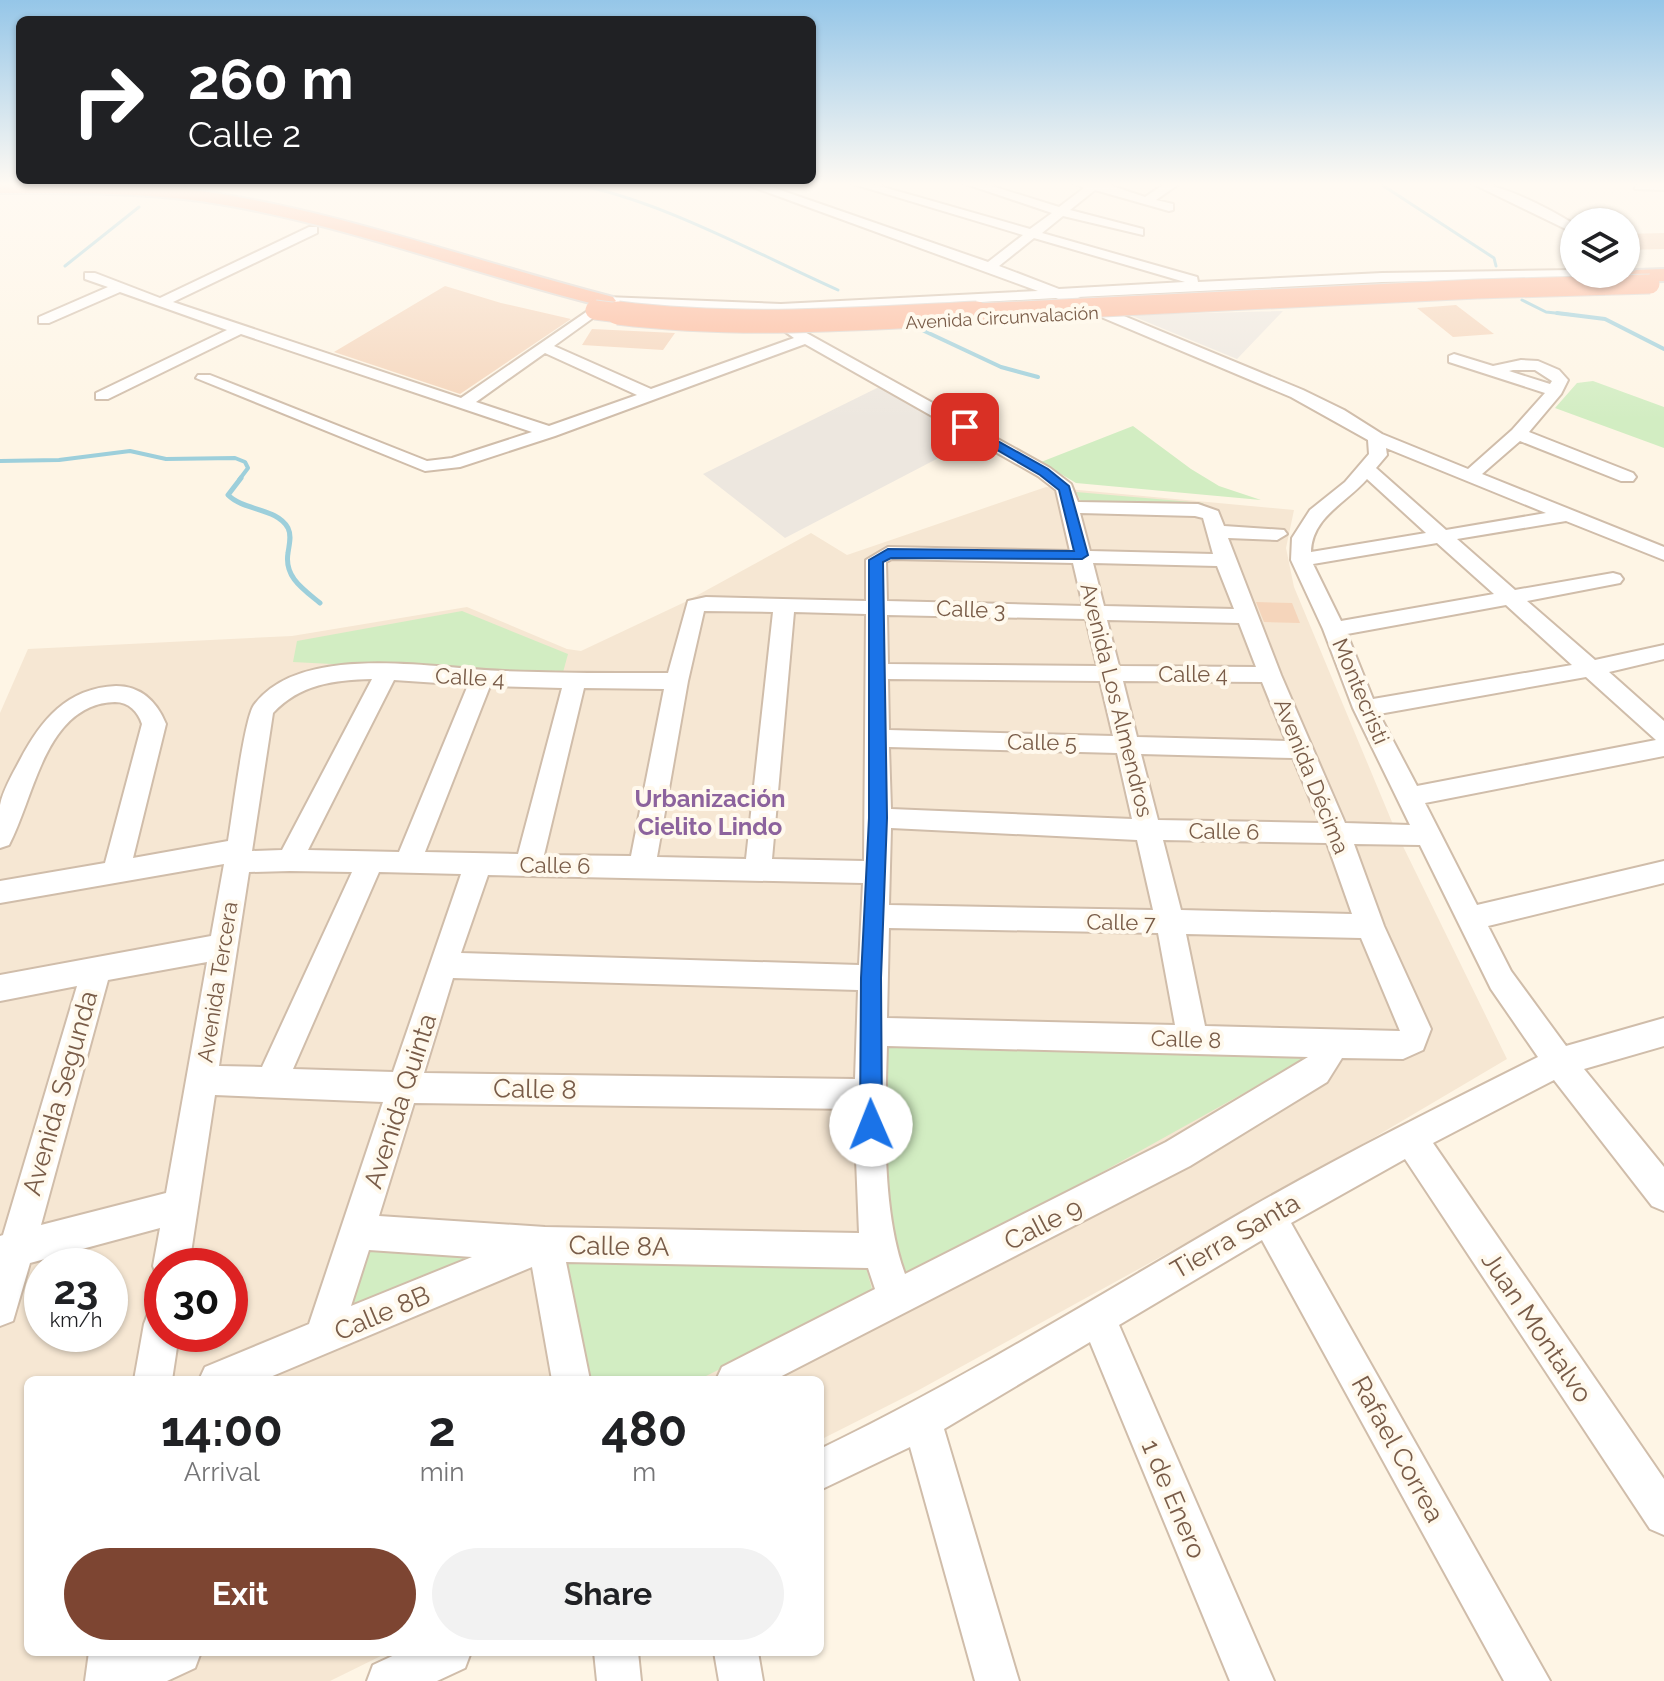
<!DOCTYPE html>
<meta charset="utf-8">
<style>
body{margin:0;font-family:Raleway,sans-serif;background:#f2f2f2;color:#202124;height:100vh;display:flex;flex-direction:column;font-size:30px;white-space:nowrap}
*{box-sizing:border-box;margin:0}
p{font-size:26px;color:#757577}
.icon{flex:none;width:44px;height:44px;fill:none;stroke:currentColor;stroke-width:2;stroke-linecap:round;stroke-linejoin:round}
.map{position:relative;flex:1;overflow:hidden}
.drawer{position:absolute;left:24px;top:1376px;width:800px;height:280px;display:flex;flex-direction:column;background:#fff;border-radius:12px;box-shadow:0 2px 6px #0004}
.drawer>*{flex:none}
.hud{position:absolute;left:16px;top:16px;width:800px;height:168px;border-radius:12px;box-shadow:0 2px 6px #0004;background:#202124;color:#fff;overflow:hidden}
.fabs{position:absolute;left:1560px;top:208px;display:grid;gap:16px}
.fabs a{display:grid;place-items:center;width:80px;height:80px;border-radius:50%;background:#fff;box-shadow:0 2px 6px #0004;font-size:40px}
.speed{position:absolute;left:24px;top:1248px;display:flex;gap:16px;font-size:40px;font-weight:700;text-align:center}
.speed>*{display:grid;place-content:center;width:104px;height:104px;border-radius:50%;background:#fff;box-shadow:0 2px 6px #0004;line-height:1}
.speed small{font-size:20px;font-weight:400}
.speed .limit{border:12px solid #d22;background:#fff;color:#111}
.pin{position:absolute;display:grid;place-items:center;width:68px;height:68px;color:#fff;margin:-34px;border-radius:16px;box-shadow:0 4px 12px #0006}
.me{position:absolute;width:88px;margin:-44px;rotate:359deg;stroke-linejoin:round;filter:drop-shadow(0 0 6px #0008)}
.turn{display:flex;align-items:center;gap:28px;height:168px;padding:0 40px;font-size:36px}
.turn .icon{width:104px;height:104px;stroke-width:2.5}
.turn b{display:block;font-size:56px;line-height:68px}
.eta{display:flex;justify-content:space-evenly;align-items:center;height:136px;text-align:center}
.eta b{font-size:48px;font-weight:700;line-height:56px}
.primary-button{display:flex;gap:16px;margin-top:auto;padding:16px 40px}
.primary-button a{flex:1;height:92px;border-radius:48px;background:#7d4532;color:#fff;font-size:32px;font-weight:700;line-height:92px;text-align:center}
.primary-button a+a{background:#f2f2f2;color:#202124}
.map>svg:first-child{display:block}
</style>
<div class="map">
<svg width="1664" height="1681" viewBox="0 0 1664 1681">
<rect width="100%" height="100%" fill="#fef5e5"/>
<path fill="#f6e7d3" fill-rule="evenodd" d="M1046,487L1294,510L1286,548L1294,587L1397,834L1507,1059L1324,1167L917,1391L820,1440V1380H28V1652H389L330,1681H0V713L28,649L292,636L467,607L567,649L581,651L685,602L811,533L847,555ZM42,1266H110V1334H42ZM162,1266H230V1334H162Z"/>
<path fill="#ede7df" d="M1283,311L1237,359L1130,315Z
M879,387L973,440L785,538L703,474Z"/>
<path fill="#d2edc2" d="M1593,381L1664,407V448L1555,408L1577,383Z
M1133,426L1191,469L1219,486L1261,500L1076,483L1041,462Z
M1076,492L1203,503L1205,509L1083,505Z
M462,611L568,654L562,676L293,662L297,641Z
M962,1045L1316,1053L908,1280L892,1242L885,1198L881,1046Z
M365,1247L489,1256L345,1313Z
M863,1256L873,1293L698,1380H587L567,1259Z"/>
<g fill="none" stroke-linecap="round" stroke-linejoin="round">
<path stroke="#9dcfdb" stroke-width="3" d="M183,183L186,186
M567,183C653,196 757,254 838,290
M1379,183L1494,258L1496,266
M65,266L139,207
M1522,300L1546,312L1574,315"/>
<path stroke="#9dcfdb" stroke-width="4" d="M1557,313L1605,319L1664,349
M920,329L1001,367L1038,377
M0,461L59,460L130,451L166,459L235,458L245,462L248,468L239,480"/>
<path stroke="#9dcfdb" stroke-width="5" d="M241,478L228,495C244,511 277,508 288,528C292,536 289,545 288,553C284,577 303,589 320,603"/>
</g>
<path fill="#f5d5bb" d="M1664,233V249L1626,250V234Z
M445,286L501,303L571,319L460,394L334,352Z
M1456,305L1494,334L1453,337L1417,308Z
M592,329L675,333L663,350L582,345Z
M1256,602L1292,603L1300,623L1264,622Z"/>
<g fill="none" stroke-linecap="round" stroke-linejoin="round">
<defs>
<path id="minor" d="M742,183H760L988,262L1023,235L850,183H869L1030,229L1052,213L963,183H982L1059,207L1084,188L1074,183H1103L1145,197L1166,183H1180L1156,200L1173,204V210L1169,211L1095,190L1070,210L1143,229V235L1063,216L1042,233L1197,277L1198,282L1382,273L1574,270V274H1581L1574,278L1382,282L1078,297L1303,390L1344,410L1382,434L1468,469L1512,430L1545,393L1449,362V356L1454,354L1493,366L1521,360L1538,361L1559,370L1568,380L1561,394L1529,432L1633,473L1636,477L1633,481H1621L1520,441L1482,474L1664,547V560L1566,521L1457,539L1515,590L1613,573L1620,575L1623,579L1620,583L1527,601L1595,660L1664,645V659L1609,672L1664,721V756L1425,803L1477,905L1664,861V883L1488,926L1511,971L1566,1046L1664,1018V1046L1584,1069L1664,1167V1211L1652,1206L1554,1080L1433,1143L1664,1479V1535L1650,1529L1405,1159L1291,1223L1550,1681H1504L1262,1240L1119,1325L1274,1681H1230L1090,1342L944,1429L1019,1681H975L910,1447L820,1490V1449C969,1377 1109,1289 1253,1206C1346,1153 1442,1105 1538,1057L1491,989L1420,845L1354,844L1384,926L1431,1029L1423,1050L1403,1059L1342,1058L1327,1082L1190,1166L774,1380H716L722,1367L875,1289L868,1268L566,1262L590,1380H552L532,1267L263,1380H199L205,1367L309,1324L383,1102L215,1095L189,1266H162V1280L158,1279L153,1266L160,1228L30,1263L13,1321L0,1326V1236L3,1235L77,986L0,1001V975L211,936L224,864L0,903V881L105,863L142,724C138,712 129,702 115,702C45,704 35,796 9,845L0,848C0,835 0,818 0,805C3,790 13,773 20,760C41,720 67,688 116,686C141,686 157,702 166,724L133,858L228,841C232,818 244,719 254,705C301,641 436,669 504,671C558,673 613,673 668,673L688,601L706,597L866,601V560L888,547L1070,551L1056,490L1038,476L805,344L555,436L460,467L425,471L196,378L198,375H210L427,461L452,458L532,432L241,334L108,399H96V393L227,330L120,292L49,323H39V317L108,287L85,279V273H95L160,298L309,227H317V233L173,302L461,398L595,306L626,318L619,322L597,315L554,346L651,389L794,338L780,328L782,325H792L1050,468L1071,484L1078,502L1198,504L1218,511L1224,526L1284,530L1287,534L1277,540L1228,538L1281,675L1345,823L1410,825L1353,708L1323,629L1291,560L1292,538L1310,510L1345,482L1369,454L1368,440L1291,397L1056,298L781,313L601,304V298L606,297L781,304L1038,291ZM1034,238L1185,282L1059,289L999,266ZM545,353L637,395L549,426L476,402ZM1513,370H1535L1552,381L1550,384L1509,371ZM1386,448L1546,513L1446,530L1376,468L1387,455ZM1367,479L1426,533L1311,552C1312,517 1346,503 1367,479ZM1080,513L1195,516L1203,518L1213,554L1090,551ZM1437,543L1494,594L1341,621L1313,564ZM892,559L1073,563L1083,606L887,601L886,562ZM1093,563L1217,566L1234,609L1104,606ZM1506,605L1572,665L1373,699L1347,634ZM704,611L773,612L746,859L657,857L688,681ZM794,612L866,614L864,861L772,859ZM887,615L1086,619L1097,666L888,664ZM1107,620L1239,623L1256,667L1119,666ZM1586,677L1656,740L1417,786L1379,714ZM372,679L282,850L252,851L273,713C300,684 334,680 372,679ZM888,679L1100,681L1113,736L889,730ZM394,680L468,685L399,852L308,850ZM1123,681L1262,682L1286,741L1137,737ZM490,686L562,688L518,854L425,852ZM584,688L664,689L631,856L544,855ZM889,747L1117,753L1132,819L891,809ZM1141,754L1293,758L1320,823L1158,820ZM891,828L1137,840L1153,910L889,905ZM1163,840L1327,843L1352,914L1181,910ZM290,871L352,872L262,1067L219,1066L249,872ZM379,872L461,874L393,1072L293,1069ZM488,875L863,883L859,965L461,953ZM889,928L1158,933L1175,1025L887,1018ZM1186,934L1361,938L1400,1031L1205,1026ZM207,962L166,1193L41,1225L108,980ZM453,978L858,990L855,1079L424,1073ZM887,1046L1308,1057L1166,1142L905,1274C881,1210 885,1115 887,1046ZM414,1103L854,1109L859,1233L545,1227L379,1216ZM369,1250L472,1257L351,1306Z
M1471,183C1501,183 1548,208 1574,224V233Z
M1639,184H1664V190L1635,189V185Z
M1626,271L1643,276C1633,283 1607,281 1597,274H1626Z
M162,1306V1334H179L172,1380H134L144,1324L149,1311Z
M89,1652H201L195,1668L167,1681H85Z
M401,1652H471L465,1668L437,1681H367L373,1665Z
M594,1652H638L641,1681H597Z
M714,1652H758L763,1681H719Z"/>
<path id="highway" d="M0,183C67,183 134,182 201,191C341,211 476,262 613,297L616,301L606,307C471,274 338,221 200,201C134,192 67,193 0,193Z
M1664,269V281L1636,282L1626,276L1636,270Z"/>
</defs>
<use href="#minor" stroke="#d0bdaa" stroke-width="4"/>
<use href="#highway" stroke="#dcd5cf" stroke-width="4"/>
<use href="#minor" fill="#fff" fill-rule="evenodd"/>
<use href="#highway" fill="#fcb698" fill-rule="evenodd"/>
<defs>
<path id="highway-bridge-far1" d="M595,310L636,315
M936,315L1477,289L1650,284"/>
<path id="highway-bridge" d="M618,313C738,328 858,319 977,313"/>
</defs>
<use href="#highway-bridge-far1" stroke="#dcd5cf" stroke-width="21" stroke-linecap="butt"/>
<use href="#highway-bridge" stroke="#dcd5cf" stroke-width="25" stroke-linecap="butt"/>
<use href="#highway-bridge-far1" stroke="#fcb698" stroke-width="19"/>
<use href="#highway-bridge" stroke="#fcb698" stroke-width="23"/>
</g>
<linearGradient id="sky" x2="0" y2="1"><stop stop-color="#95c6e8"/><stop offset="0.44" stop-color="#fffaf3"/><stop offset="1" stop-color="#fffaf3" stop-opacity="0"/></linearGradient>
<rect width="1664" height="419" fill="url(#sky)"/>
<path fill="#1a73e8" stroke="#114b97" stroke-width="2" d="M961,425H969L1048,469L1069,486L1088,555L1082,559L891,558L883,562L887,818L881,978L882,1125L879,1133L871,1136L863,1133L860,1125L861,978L869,818V560L888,549L1074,551L1059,490L1040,475L961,429Z"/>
<g text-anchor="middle" stroke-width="8" stroke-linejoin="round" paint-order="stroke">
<g font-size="18" fill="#795c48" stroke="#fff9ed">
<text transform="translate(1002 318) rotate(-3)" y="6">Avenida Circunvalación</text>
</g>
<g font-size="22" fill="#795c48" stroke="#fff9ed">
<text transform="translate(971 609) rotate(2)" y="8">Calle 3</text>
<text x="1193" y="682">Calle 4</text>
<text transform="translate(470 677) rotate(3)" y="8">Calle 4</text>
<text transform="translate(1361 691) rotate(67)" y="8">Montecristi</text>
<text transform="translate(1117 700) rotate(76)" y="8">Avenida Los Almendros</text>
<text transform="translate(1042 742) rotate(1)" y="8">Calle 5</text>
<text transform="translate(1312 776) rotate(68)" y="8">Avenida Décima</text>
<text transform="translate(1224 831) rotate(1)" y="8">Calle 6</text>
<text transform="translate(555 865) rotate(1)" y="8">Calle 6</text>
<text transform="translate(1121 922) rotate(1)" y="8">Calle 7</text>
<text transform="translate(217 982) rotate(-81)" y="8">Avenida Tercera</text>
<text transform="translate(1186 1039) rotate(2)" y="8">Calle 8</text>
</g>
<g font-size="24" font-weight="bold" fill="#8c639d" stroke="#fff9ed">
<text x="710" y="807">Urbanización<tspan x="710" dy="28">Cielito Lindo</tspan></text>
</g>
<g font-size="26" fill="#795c48" stroke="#fff9ed">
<text transform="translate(535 1089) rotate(1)" y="9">Calle 8</text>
<text transform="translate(60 1093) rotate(-74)" y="9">Avenida Segunda</text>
<text transform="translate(400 1101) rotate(-72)" y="9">Avenida Quinta</text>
<text transform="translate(1043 1224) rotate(-27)" y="9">Calle 9</text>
<text transform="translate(1235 1236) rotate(-30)" y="9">Tierra Santa</text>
<text transform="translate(619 1246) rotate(1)" y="9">Calle 8A</text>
<text transform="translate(382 1313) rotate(-23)" y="9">Calle 8B</text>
<text transform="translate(1537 1327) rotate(56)" y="9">Juan Montalvo</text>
<text transform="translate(1398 1449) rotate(61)" y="9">Rafael Correa</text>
<text transform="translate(1174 1499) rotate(67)" y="9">1 de Enero</text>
</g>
</g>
</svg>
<div class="fabs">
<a><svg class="icon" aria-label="layers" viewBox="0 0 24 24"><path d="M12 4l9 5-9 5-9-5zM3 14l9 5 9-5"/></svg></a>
</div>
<div class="speed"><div>23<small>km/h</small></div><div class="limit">30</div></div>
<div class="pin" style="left:965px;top:427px;background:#d93025"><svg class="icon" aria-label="arrive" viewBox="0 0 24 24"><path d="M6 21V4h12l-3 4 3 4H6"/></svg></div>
<svg class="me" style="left:871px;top:1125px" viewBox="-20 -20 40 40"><circle r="19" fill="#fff"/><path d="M0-13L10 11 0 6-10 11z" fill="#1a73e8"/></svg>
<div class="hud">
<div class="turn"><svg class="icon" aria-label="right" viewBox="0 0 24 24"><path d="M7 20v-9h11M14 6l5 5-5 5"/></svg><div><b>260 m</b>Calle 2</div></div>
</div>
<section class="drawer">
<div class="eta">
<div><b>14:00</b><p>Arrival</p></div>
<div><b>2</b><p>min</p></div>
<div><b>480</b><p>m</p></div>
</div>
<div class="primary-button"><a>Exit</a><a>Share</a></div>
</section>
</div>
